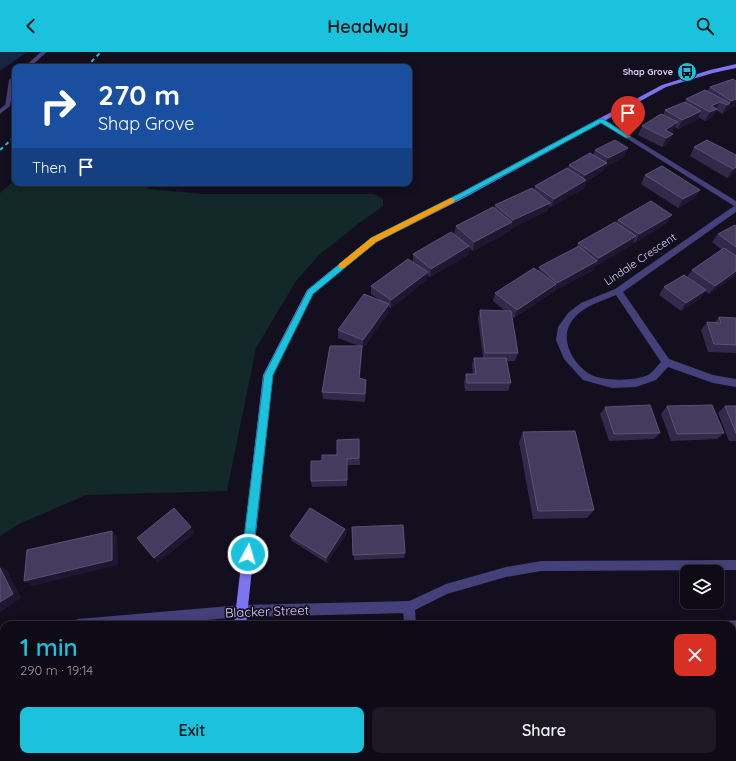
<!DOCTYPE html>
<meta charset="utf-8">
<style>
body{margin:0;font-family:Quicksand,sans-serif;background:#1c1924;color:#f1f3f6;height:100vh;display:flex;flex-direction:column;font-size:15px;white-space:nowrap}
*{box-sizing:border-box;margin:0}
p{font-size:13px;color:#9b9ba1}
.icon{flex:none;width:22px;height:22px;fill:none;stroke:currentColor;stroke-width:2;stroke-linecap:round;stroke-linejoin:round}
.map{position:relative;flex:1;overflow:hidden}
.side{position:absolute;left:0px;top:569px;width:736px;height:140px;display:flex;flex-direction:column;background:#0e0b17;border-radius:12px 12px 0 0;box-shadow:0 2px 10px #0003,0 0 0 1px #2e2b36}
.side>*{flex:none}
.banner{position:absolute;left:12px;top:12px;width:400px;height:122px;border-radius:8px;box-shadow:0 2px 10px #0003,0 0 0 1px #2e2b36;background:#1a4fa0;color:#fff;overflow:hidden}
.buttons{position:absolute;left:680px;top:513px;display:grid;gap:8px}
.buttons a{display:grid;place-items:center;width:44px;height:44px;border-radius:8px;background:#0e0b17;box-shadow:0 2px 10px #0003,0 0 0 1px #2e2b36;font-size:20px}
.pin{position:absolute;display:grid;place-items:center;width:34px;height:34px;color:#fff;margin:-41px -17px;border-radius:50% 50% 50% 0;rotate:-45deg;box-shadow:0 0 4px #0007}
.pin .icon{rotate:45deg}
.me{position:absolute;width:44px;margin:-22px;rotate:6deg;stroke-linejoin:round;filter:drop-shadow(0 0 3px #0008)}
.turn{display:flex;align-items:center;gap:14px;height:84px;padding:0 20px;font-size:18px}
.turn .icon{width:52px;height:52px;stroke-width:2.5}
.turn b{display:block;font-size:28px;line-height:34px}
.then{display:flex;align-items:center;height:38px;padding:0 20px;background:#0003;gap:8px;font-size:15px}
.round{display:grid;place-items:center;flex:none;width:42px;height:42px;border-radius:8px;background:#1c1924}
.headline{display:flex;align-items:center;justify-content:space-between;height:68px;padding:0 20px}
h1{font-size:24px;font-weight:600;line-height:30px;color:#1ac2de}
.button{display:flex;gap:8px;margin-top:auto;padding:8px 20px}
.button a{flex:1;height:46px;border-radius:8px;background:#1ac2de;color:#111;font-size:16px;font-weight:600;line-height:46px;text-align:center}
.button a+a{background:#1c1924;color:#f1f3f6}
header{display:flex;justify-content:space-between;align-items:center;height:52px;padding:0 20px;background:#1ac2de;color:#111;font-size:18px;font-weight:600}
.map>svg:first-child{display:block}
</style>
<header><svg class="icon" aria-label="back" viewBox="0 0 24 24"><path d="M15 5l-7 7 7 7"/></svg>Headway<svg class="icon" aria-label="search" viewBox="0 0 24 24"><circle cx="10" cy="10" r="6"/><path d="M15 15l6 6"/></svg></header>
<div class="map">
<svg width="736" height="709" viewBox="0 0 736 709">
<rect width="100%" height="100%" fill="#130f1f"/>
<path fill="#132828" d="M15,128V131H146L148,137L204,142H374L383,147V154L354,175L319,203L296,229L256,296L227,439L86,443L19,472L0,484V141Z"/>
<path fill="#152543" d="M0,0H27L0,19Z"/>
<g fill="none" stroke-linecap="round" stroke-linejoin="round">
<path fill="#444079" fill-rule="evenodd" d="M41,0H47L30,15H24Z
M15,23L10,54L5,55L9,28Z
M736,508V518L541,519L506,525L447,542L415,558L416,573H404L403,555L405,551L446,532L506,515L541,509Z
M431,705H443L444,709H432Z"/>
<path fill="#444079" fill-rule="evenodd" d="M5,53L10,54L0,62V57Z
M599,67H603L736,149V160L623,240L669,307L713,323L736,327V335L713,331L668,315L656,328L636,335L612,336L583,328L564,307L556,288L558,275L568,261L581,251L615,237L734,154L599,69ZM616,243L661,310C657,314 653,320 648,323C635,329 601,330 588,321C571,309 558,285 574,266C584,254 602,249 616,243Z
M409,549L413,551L415,555L413,559L409,561L241,565L150,573H72L74,569L78,567L241,553Z
M4,607V620L0,621V608Z"/>
<path fill="#7d74ef" fill-rule="evenodd" d="M736,12V16L713,21L666,35L466,145L377,190L313,242L273,323L246,573H234L263,323L307,238L371,186L460,141L662,33L710,18Z
M219,705H233L232,709H218Z"/>
<path stroke="#1ac2de" stroke-width="2" stroke-dasharray="4 3.5" stroke-linecap="butt" d="M86,15L101,0
M0,98L15,84"/>
</g>
<path fill="#322a4b" d="M733,27L736,54L727,57L726,60L722,62L716,58L712,65L705,69L698,65L697,68L678,77L675,75L673,79L671,81L669,90L662,95L638,83L642,74L663,63L665,58L685,50L686,47L707,39L710,35Z
M694,95L736,103V120L727,126L690,104Z
M595,98L624,105L605,115L603,119L586,130L583,137L551,155L549,154L547,159L511,176L510,179L473,199L469,196L468,203L430,225L427,223V228L391,256L389,255V260L363,296H362V302L360,326L366,328L365,350L323,347L322,340L359,294L338,286V278L378,247L371,242V234L413,210V202L454,182L456,174L494,157L495,153L534,138L535,134L568,116L569,113L593,103Z
M645,123L695,146L678,156L641,132Z
M618,168L667,171L635,191L633,190L632,193L595,214L594,218L554,239L553,240L514,266L512,264L518,301L515,309H507L511,331L508,339H465L464,330L466,322H473L472,313L474,306H483L478,266L480,258L505,259L493,249L495,241L538,219L539,215L577,195L578,191L616,171Z
M736,174V223L709,242L705,239L700,247L681,259L659,243L664,235L687,225L692,218L722,198L712,190L718,182Z
M719,265L736,266V301L708,300L701,278L707,270H715Z
M667,354L724,381L717,387L671,389L661,362Z
M725,354H736V389H729L718,361Z
M605,355L660,381L654,387L609,389L600,362Z
M523,380L594,458L587,466L533,467L519,390Z
M359,387L360,413H347V434L312,435L311,429L322,409L337,403Z
M352,475L405,501L404,506L354,508Z
M345,477L346,483L327,511L292,489L290,484Z
M161,705V708L118,707Z
M478,705H732L736,709H478Z"/>
<path fill="#1e1732" d="M736,47V54L727,57L726,60L722,62L727,53L730,51L731,49Z
M720,50L712,65L705,69L710,60L711,54Z
M701,59L697,68L678,77L682,68Z
M678,70L673,79L664,85L665,78Z
M673,82L669,90L662,95L666,86Z
M628,96L624,105L605,115L603,119L586,130L583,137L551,155L554,147L583,130L585,123L606,111L608,106Z
M736,115V120L727,126L733,117Z
M700,138L695,146L678,156L683,147Z
M550,151L547,159L511,177L513,168Z
M672,163L667,171L635,191L639,182Z
M512,170L510,179L473,199L474,190Z
M636,184L632,193L595,215L599,206Z
M469,194L468,203L430,225L431,217Z
M597,209L594,218L554,239L557,231Z
M736,219V223L709,242L715,234Z
M428,220L427,228L391,256V248Z
M556,232L553,240L514,266L517,258Z
M706,238L700,247L681,259L686,251Z
M389,252V260L363,296V288Z
M362,294V302L359,333V326Z
M191,475L195,481L158,511L154,506Z
M345,477L346,483L327,511L326,506Z
M112,479L117,484L118,513L32,534L24,529Z
M0,514L7,518L21,546L0,560Z
M4,686V693L0,696V688Z
M155,705H161V708L155,707Z"/>
<path fill="#443c5e" stroke="#5b5376" d="M733,27L736,29V47L731,49L710,35Z
M705,38L730,51L727,53L720,50L711,54L717,57L710,60L686,47Z
M685,50L701,59L682,68L665,58Z
M661,62L678,70L665,78L673,82L666,86L642,74Z
M615,88L628,96L608,106L595,98Z
M707,88L736,103V115L733,117L694,95Z
M590,101L607,111L585,123L569,113Z
M662,114L700,138L683,147L645,123Z
M567,116L586,128L554,147L535,134Z
M532,136L550,151L513,168L495,153Z
M651,149L672,163L639,182L618,168Z
M493,155L512,170L474,190L456,174Z
M615,170L636,184L599,206L578,191Z
M735,173L736,174V195L718,182Z
M451,180L469,194L431,217L413,202Z
M579,194L597,209L557,231L539,215Z
M724,196L736,204V219L715,234L692,218Z
M408,207L428,220L391,248L371,234Z
M534,216L556,232L517,258L495,241Z
M684,223L706,238L686,251L664,235Z
M364,242L389,252L363,288L338,278Z
M480,258L511,259L518,301H485Z
M719,265L736,266V293L714,292L707,270L721,271Z
M330,294H362L359,326L366,328L365,342L322,340Z
M474,306H506L511,331H467L466,322H476Z
M650,353L660,381L614,382L605,355Z
M712,353L724,381L677,382L667,354Z
M725,354H736V381Z
M575,379L594,458L538,459L523,380Z
M359,387V406L347,407V428L311,429V409H322V403H337V388Z
M174,456L191,475L154,506L137,486Z
M310,456L345,477L326,506L290,484Z
M403,473L405,501L353,503L352,475Z
M112,479V508L24,529L27,498Z
M0,516L13,542L0,550Z
M736,569V709H483L482,705H732V573H496Z
M4,640V686L0,688V643Z
M118,705H155V707H118Z
M289,705H335V709H289Z"/>
<path fill="#1ac2de" stroke="#117e90" d="M599,67H603L631,85L626,86L601,71L465,144L376,190L313,242L273,323L253,502L251,506L248,508L244,506L242,502L264,323L308,238L371,186L461,141Z"/>
<path fill="#f59e0b" d="M451,146L454,147V150L376,190L344,216H339V212L371,186Z"/>
<defs>
<symbol id="bus-disc" viewBox="-11 -11 22 22"><circle r="9.5" fill="#1ac2de" stroke="#130f1f"/><path d="M-5-6H5V4H4V6H2V4H-2V6H-4V4H-5ZM-3.5-4V0h7V-4ZM-3.5 1.2v1.5H-2V1.2ZM2 1.2v1.5H3.5V1.2Z" fill="#111"/></symbol>
</defs>
<g fill-rule="evenodd">
<use href="#bus-disc" x="676" y="9" width="22" height="22"/>
</g>
<g text-anchor="middle" stroke-width="3.5" stroke-linejoin="round" paint-order="stroke">
<g font-size="9" font-weight="bold" fill="#d9d2fa" stroke="#130f1f" text-anchor="end">
<text x="673" y="23">Shap Grove</text>
</g>
<g font-size="11" fill="#d9d2fa" stroke="#130f1f">
<text transform="translate(640 207) rotate(-34)" y="4">Lindale Crescent</text>
</g>
<g font-size="13" fill="#d9d2fa" stroke="#130f1f">
<text transform="translate(267 559) rotate(-2)" y="5">Blacker Street</text>
</g>
</g>
</svg>
<div class="buttons">
<a><svg class="icon" aria-label="layers" viewBox="0 0 24 24"><path d="M12 4l9 5-9 5-9-5zM3 14l9 5 9-5"/></svg></a>
</div>
<div class="pin" style="left:628px;top:85px;background:#d93025"><svg class="icon" aria-label="arrive" viewBox="0 0 24 24"><path d="M6 21V4h12l-3 4 3 4H6"/></svg></div>
<svg class="me" style="left:248px;top:502px" viewBox="-20 -20 40 40"><circle r="17" fill="#1ac2de" stroke="#fff" stroke-width="3"/><path d="M0-11L8 9 0 5-8 9z" fill="#fff"/></svg>
<div class="banner">
<div class="turn"><svg class="icon" aria-label="right" viewBox="0 0 24 24"><path d="M7 20v-9h11M14 6l5 5-5 5"/></svg><div><b>270 m</b>Shap Grove</div></div>
<div class="then">Then<svg class="icon" aria-label="arrive" viewBox="0 0 24 24"><path d="M6 21V4h12l-3 4 3 4H6"/></svg></div>
</div>
<section class="side">
<div class="headline"><div><h1>1 min</h1><p>290 m · 19:14</p></div><a class="round" style="background:#d93025;color:#fff"><svg class="icon" aria-label="close" viewBox="0 0 24 24"><path d="M6 6l12 12M18 6L6 18"/></svg></a></div>
<div class="button"><a>Exit</a><a>Share</a></div>
</section>
</div>
